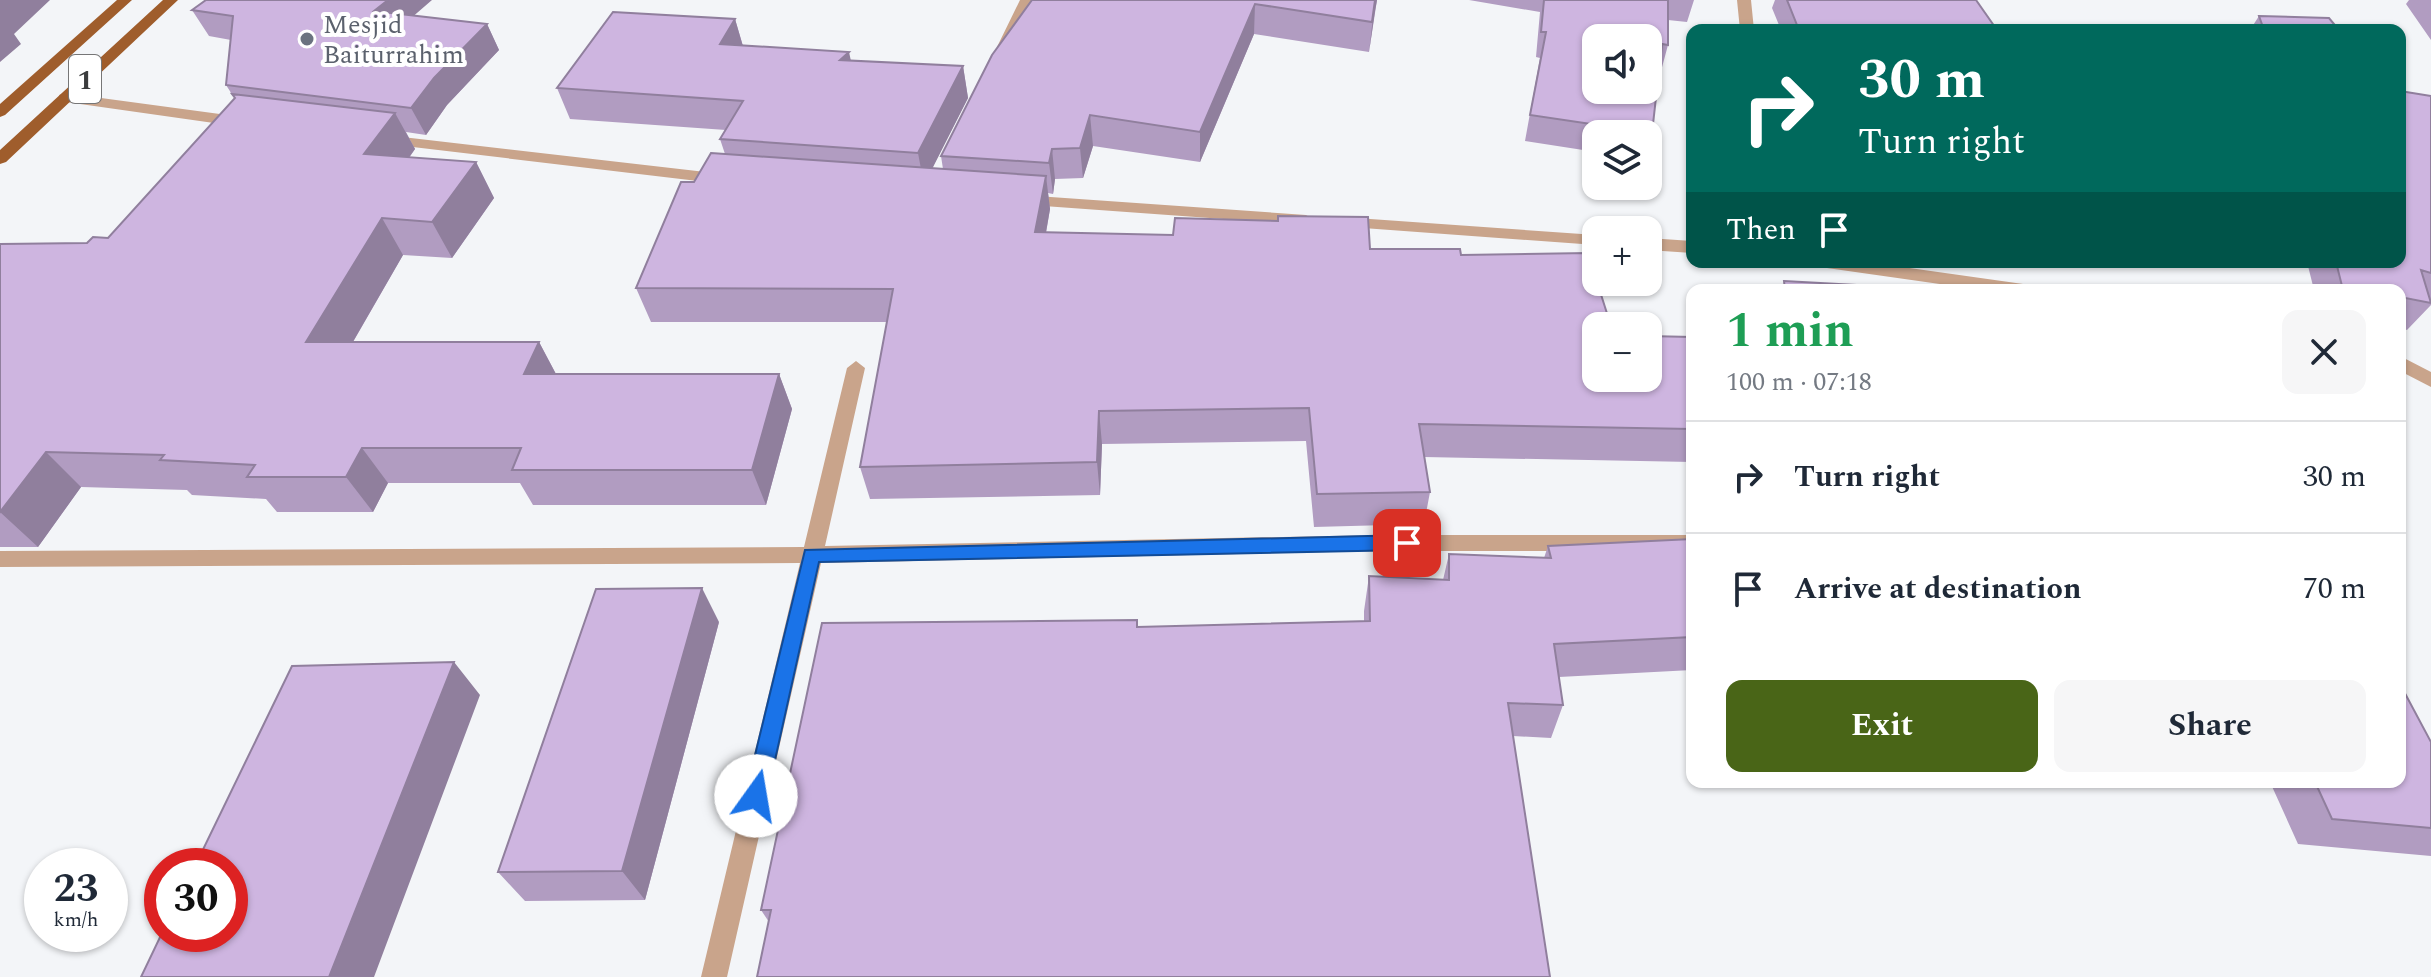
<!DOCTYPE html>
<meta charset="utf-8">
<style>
body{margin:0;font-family:Spectral,serif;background:#f6f6f7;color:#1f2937;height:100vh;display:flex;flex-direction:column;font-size:30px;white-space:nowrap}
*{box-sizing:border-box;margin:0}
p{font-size:26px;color:#747a83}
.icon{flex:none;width:44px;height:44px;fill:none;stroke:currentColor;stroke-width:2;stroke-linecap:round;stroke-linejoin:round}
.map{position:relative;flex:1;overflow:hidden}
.side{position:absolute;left:1686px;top:284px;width:720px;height:504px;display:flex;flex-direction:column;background:#fff;border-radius:16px;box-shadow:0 2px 6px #0004}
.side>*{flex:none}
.hud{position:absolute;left:1686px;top:24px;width:720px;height:244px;border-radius:16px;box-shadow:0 2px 6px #0004;background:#00695c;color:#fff;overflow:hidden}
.fabs{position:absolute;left:1582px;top:24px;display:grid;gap:16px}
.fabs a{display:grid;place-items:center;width:80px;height:80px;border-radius:16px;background:#fff;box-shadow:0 2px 6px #0004;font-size:40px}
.speed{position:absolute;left:24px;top:848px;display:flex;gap:16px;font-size:40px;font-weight:700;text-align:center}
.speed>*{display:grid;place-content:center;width:104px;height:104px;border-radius:50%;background:#fff;box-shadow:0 2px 6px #0004;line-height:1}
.speed small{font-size:20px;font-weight:400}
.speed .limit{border:12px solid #d22;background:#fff;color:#111}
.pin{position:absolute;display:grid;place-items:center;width:68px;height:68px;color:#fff;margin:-34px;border-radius:16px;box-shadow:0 4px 12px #0006}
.me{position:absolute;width:88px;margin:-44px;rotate:13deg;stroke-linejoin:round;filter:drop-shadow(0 0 6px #0008)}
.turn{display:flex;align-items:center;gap:28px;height:168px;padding:0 40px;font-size:36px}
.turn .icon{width:104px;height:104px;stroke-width:2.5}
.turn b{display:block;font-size:56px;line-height:68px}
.then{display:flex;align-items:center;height:76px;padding:0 40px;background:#0003;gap:16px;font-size:30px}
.round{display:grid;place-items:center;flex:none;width:84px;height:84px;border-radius:16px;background:#f6f6f7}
.overview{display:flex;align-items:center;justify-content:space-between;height:136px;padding:0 40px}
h1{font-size:48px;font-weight:700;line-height:60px;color:#1e9e55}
.button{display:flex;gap:16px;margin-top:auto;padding:16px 40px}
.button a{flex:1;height:92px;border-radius:16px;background:#496517;color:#fff;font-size:32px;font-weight:700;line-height:92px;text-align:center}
.button a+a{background:#f6f6f7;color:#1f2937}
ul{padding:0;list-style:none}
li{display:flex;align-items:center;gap:24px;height:112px;padding:0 40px;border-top:2px solid #e0e1e3}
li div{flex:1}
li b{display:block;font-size:30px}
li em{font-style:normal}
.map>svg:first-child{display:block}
</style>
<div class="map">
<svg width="2431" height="977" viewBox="0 0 2431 977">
<rect width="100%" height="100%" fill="#f3f5f8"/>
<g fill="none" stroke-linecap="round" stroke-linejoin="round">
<path fill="#c9a48b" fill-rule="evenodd" d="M1020,0H1034L1009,50H999L997,47Z
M1737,0H1751L1754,30H1740Z
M64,93L242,117L250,122L242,127L59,101V95Z
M385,135L723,174L731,179L723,184L379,143L377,140Z
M1022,195L1306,215L1314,220L1306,225L1016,204V196Z
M1342,217L1596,235V245L1336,226V218Z
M1648,238L1692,241V253L1648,250Z
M1818,262H1867L2023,284L2032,290H1982L1827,268Z
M2400,356L2431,372V387L2400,371Z
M856,361L865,368L825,546L1379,535H1692V551H1379L821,563L727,977H701L800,563L0,567V551L804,547L847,368Z"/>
<path fill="#9f5d2c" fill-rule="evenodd" d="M117,0H132L5,115L0,117V104Z
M163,0H178L6,162L0,164V150Z"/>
</g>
<path fill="#b19cc1" d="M1032,0H1377L1369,52L1254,34L1200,162L1093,146L1083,178L1055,179L1053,194L1048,193L1050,209L1046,233L1370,249L1461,255L1596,378L1692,337V462L1424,457L1430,492L1424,524L1314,527L1306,441L1102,444L1100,495L870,499L860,467L887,322H651L636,288L694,182L725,154L720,139L726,130L570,119L557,88L735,19L743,46L851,61L963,66L968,98L932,168L943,169L941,156Z
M1469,0H1694L1687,22L1668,20V45L1661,71L1659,70L1652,133L1648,146V134H1596V152L1525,141L1540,58L1536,57L1540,12Z
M1775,0H1976L1997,30H1781L1772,8Z
M2409,0H2431V40L2406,4Z
M192,10L413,16L487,24L499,50L447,105L426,135L406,132L415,149L409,158L476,162L494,198L452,258L403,255L353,342H539L556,374H779L792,409L766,505H533L520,483H388L373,512H277L266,499L192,495L187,490L81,487L38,547H0V244L87,243L108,238L235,99L226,85L231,40L209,36Z
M2259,16L2339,30H2250Z
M2431,96V305L2407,330L2400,328V290H2314L2307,262H2400Z
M1692,539V670L1559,677L1563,705L1551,738L1513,736L769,922L761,910L1137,620V627L1364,621V611L1369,576L1443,580L1449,554L1544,558L1548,546Z
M719,622L645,900L525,901L498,872Z
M2431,742V856L2298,844L2270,782H2400Z"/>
<path fill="#907f9d" d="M0,0H50L14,34L21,44L0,62Z
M388,0H432L388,38L374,11Z
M1375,0H1377L1375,11L1369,52Z
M1255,4L1254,34L1200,162V132Z
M735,19L744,50L720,44Z
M487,24L499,50L447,105L426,135L411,108L434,78Z
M849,52L856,84L840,60Z
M963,66L968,98L924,185L918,153Z
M395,113L415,149L385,190L364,154Z
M1090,115L1093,146L1083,178L1080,148Z
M1052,149L1055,179L1053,194L1049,163Z
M476,162L494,198L452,258L432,222Z
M1046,176L1050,209L1040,266L1035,232Z
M382,218L403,255L332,378L306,342Z
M539,342L558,378L524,374Z
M779,374L792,409L766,505L752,470Z
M1099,411L1102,444L1100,495L1097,462Z
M362,448L388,483L373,512L346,477Z
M46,452L81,487L38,547L0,512Z
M702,588L719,622L645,900L622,871Z
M454,662L480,695L374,977H329Z"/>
<path fill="#ceb5e0" stroke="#907f9d" stroke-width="2" fill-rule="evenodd" d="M206,0H388L374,11L487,24L434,78L411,108L226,85L233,16L192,10Z
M1032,0H1375L1372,22L1255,4L1200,132L1090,115L1080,148L1052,149L1049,163L941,156L992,55Z
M1544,0H1668V45L1662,44L1652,133L1530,115L1546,32H1541ZM1596,38H1648V90H1596Z
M1787,0H1976L1997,30H1799Z
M613,12L735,19L720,44L849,52L840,60L963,66L918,153L720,139L743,101L557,88Z
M2259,16L2329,18L2339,30H2264Z
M2400,91L2431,96V273L2421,270L2431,303L2400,297V290H2364L2342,286L2336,262H2400Z
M232,94L395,113L364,154L476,162L432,222L382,218L306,342H539L524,374H779L752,470H512L521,448H362L346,477H247L255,465L160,460L164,455L46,452L0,512V244L87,243L93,237L108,238L235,98Z
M711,153L1046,176L1035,232L1173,235L1175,218L1278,221V216L1368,217L1370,249H1460L1461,255L1588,253L1596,278V282H1597L1611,326H1596V378H1648V336L1692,337V429L1419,424L1430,492L1317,494L1309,408L1099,411L1097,462L860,467L893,289L636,288L681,182H694Z
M1784,281L1856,285L1857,290H1785Z
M1692,539V637L1554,644L1563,705L1508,703L1550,977H757L771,910H761L822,623L1137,620V627L1370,621L1369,576L1449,580V554L1551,558L1548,546Z
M702,588L622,871L498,872L596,589Z
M454,662L329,977H141L162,933L230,934V866H195L292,666Z
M2400,684L2431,742V828L2332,819L2315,782H2400Z"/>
<path fill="#1a73e8" stroke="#114b97" stroke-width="2" d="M1407,535L1417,543L1407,550L819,562L767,796L764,803L756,806L748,803L745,796L805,550Z"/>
<circle fill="#6b7280" stroke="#fff" stroke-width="3" cx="307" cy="39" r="8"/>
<g text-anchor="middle" stroke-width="8" stroke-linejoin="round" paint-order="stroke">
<g font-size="26" fill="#5b616d" stroke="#fff" text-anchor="start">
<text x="323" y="33">Mesjid<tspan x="323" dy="30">Baiturrahim</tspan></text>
</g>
<rect fill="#fff" stroke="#767677" stroke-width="2" x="69" y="55" width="32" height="48" rx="6"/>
<g font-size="28" font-weight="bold" fill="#3b3c3d">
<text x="85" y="89">1</text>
</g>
</g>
</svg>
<div class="fabs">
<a><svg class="icon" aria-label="sound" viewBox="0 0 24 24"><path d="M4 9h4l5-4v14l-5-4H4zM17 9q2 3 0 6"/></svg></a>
<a><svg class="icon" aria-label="layers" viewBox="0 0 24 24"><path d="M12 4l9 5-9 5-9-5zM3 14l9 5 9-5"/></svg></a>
<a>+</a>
<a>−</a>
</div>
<div class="speed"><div>23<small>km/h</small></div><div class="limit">30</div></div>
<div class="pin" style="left:1407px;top:543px;background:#d93025"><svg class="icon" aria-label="arrive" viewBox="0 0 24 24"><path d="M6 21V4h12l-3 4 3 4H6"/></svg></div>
<svg class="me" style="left:756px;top:796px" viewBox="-20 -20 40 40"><circle r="19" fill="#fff"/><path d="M0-13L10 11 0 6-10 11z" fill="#1a73e8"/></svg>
<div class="hud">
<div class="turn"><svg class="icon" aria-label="right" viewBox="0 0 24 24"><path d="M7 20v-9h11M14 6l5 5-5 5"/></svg><div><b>30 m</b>Turn right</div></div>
<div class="then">Then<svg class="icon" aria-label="arrive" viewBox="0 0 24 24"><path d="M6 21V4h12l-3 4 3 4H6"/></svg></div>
</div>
<section class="side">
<div class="overview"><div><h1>1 min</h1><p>100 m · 07:18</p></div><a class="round"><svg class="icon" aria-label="close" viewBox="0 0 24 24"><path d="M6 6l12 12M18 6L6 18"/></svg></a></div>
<ul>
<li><svg class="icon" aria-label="right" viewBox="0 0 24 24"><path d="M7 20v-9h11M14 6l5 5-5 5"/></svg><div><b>Turn right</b></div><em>30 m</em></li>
<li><svg class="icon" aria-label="arrive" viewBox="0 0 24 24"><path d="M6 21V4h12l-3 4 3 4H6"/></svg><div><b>Arrive at destination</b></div><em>70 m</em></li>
</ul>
<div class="button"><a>Exit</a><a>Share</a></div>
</section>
</div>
